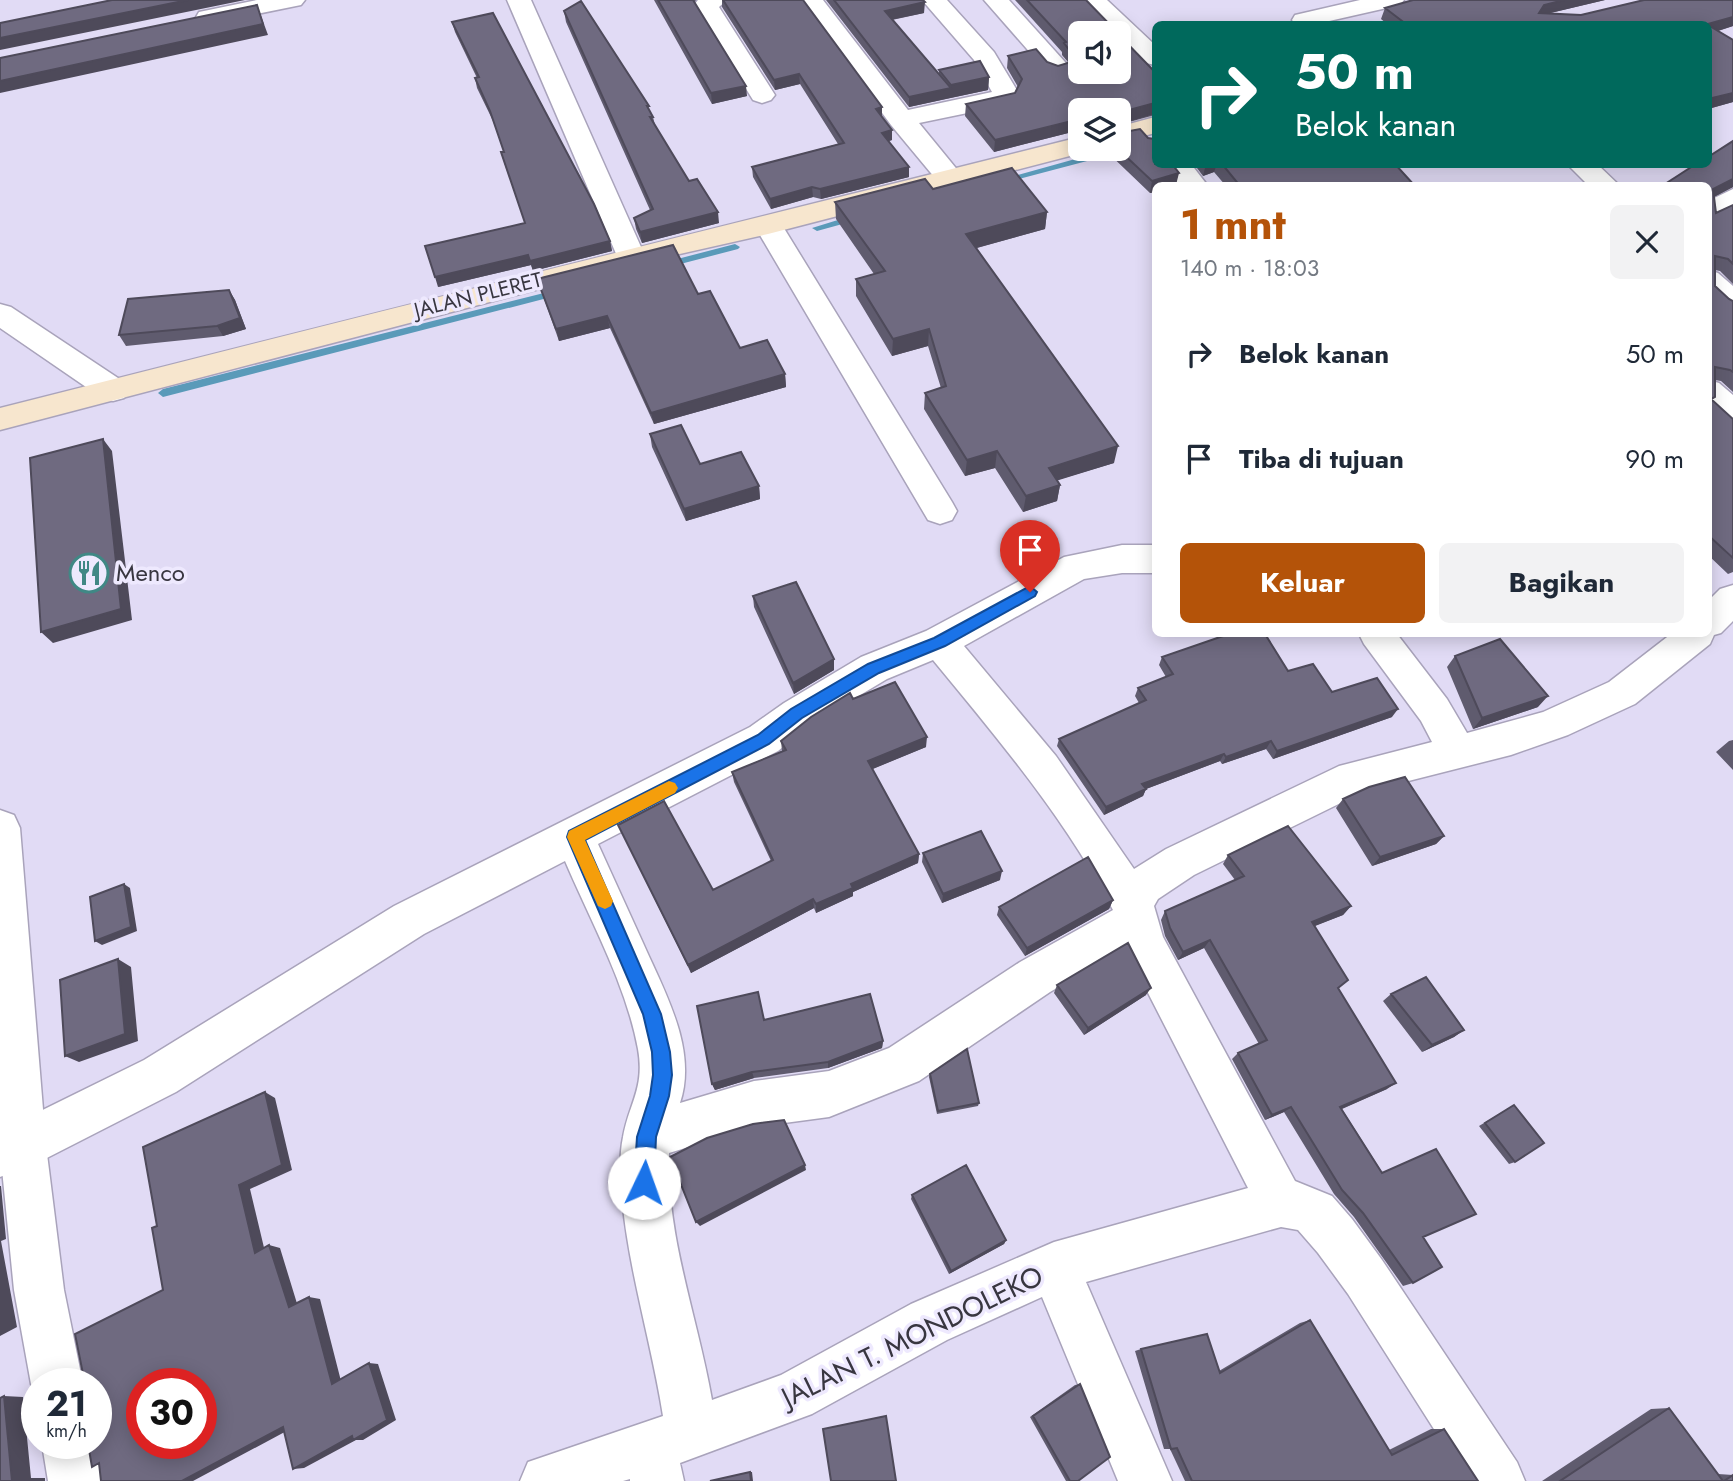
<!DOCTYPE html>
<html lang="id">
<meta charset="utf-8">
<style>
body{margin:0;font-family:Jost,sans-serif;background:#f2f2f3;color:#1f2937;height:100vh;display:flex;flex-direction:column;font-size:26px;white-space:nowrap}
*{box-sizing:border-box;margin:0}
p{font-size:23px;color:#747a83}
.icon{flex:none;width:38px;height:38px;fill:none;stroke:currentColor;stroke-width:2;stroke-linecap:round;stroke-linejoin:round}
.map{position:relative;flex:1;overflow:hidden}
.panel{position:absolute;left:1152px;top:182px;width:560px;height:455px;display:flex;flex-direction:column;background:#fff;border-radius:10px;box-shadow:0 4px 18px #0003}
.panel>*{flex:none}
.hud{position:absolute;left:1152px;top:21px;width:560px;height:147px;border-radius:10px;box-shadow:0 4px 18px #0003;background:#00695c;color:#fff;overflow:hidden}
.fabs{position:absolute;left:1068px;top:21px;display:grid;gap:14px}
.fabs a{display:grid;place-items:center;width:63px;height:63px;border-radius:10px;background:#fff;box-shadow:0 4px 18px #0003;font-size:35px}
.speed{position:absolute;left:21px;top:1368px;display:flex;gap:14px;font-size:35px;font-weight:700;text-align:center}
.speed>*{display:grid;place-content:center;width:91px;height:91px;border-radius:50%;background:#fff;box-shadow:0 4px 18px #0003;line-height:1}
.speed small{font-size:18px;font-weight:400}
.speed .limit{border:10px solid #d22;background:#fff;color:#111}
.pin{position:absolute;display:grid;place-items:center;width:60px;height:60px;color:#fff;margin:-72px -30px;border-radius:50% 50% 50% 0;rotate:-45deg;box-shadow:0 0 7px #0007}
.pin .icon{rotate:45deg}
.me{position:absolute;width:77px;margin:-38px;rotate:3deg;stroke-linejoin:round;filter:drop-shadow(0 0 5px #0008)}
.turn{display:flex;align-items:center;gap:24px;height:147px;padding:0 28px;font-size:32px}
.turn .icon{width:91px;height:91px;stroke-width:2.5}
.turn b{display:block;font-size:49px;line-height:60px}
.round{display:grid;place-items:center;flex:none;width:74px;height:74px;border-radius:10px;background:#f2f2f3}
.headline{display:flex;align-items:center;justify-content:space-between;height:119px;padding:0 28px}
h1{font-size:42px;font-weight:700;line-height:52px;color:#b45309}
.cta{display:flex;gap:14px;margin-top:auto;padding:14px 28px}
.cta a{flex:1;height:80px;border-radius:10px;background:#b45309;color:#fff;font-size:28px;font-weight:700;line-height:80px;text-align:center}
.cta a+a{background:#f2f2f3;color:#1f2937}
ul{padding:0;list-style:none}
li{display:flex;align-items:center;gap:21px;height:105px;padding:0 28px}
li div{flex:1}
li b{display:block;font-size:26px}
li em{font-style:normal}
.map>svg:first-child{display:block}
</style>
<div class="map">
<svg width="1733" height="1481" viewBox="0 0 1733 1481">
<rect width="100%" height="100%" fill="#e1dbf5"/>
<g fill="none" stroke-linecap="round" stroke-linejoin="round">
<path fill="#5a9ab9" fill-rule="evenodd" d="M1122,146L1126,149L1125,151L1004,183L1000,180Z
M854,215L857,216V220L817,231L812,228Z
M735,244L740,247L738,249L665,268L660,265L662,263Z
M556,290L559,291V295L163,397L158,393L163,389Z"/>
<defs>
<path id="minor" d="M257,0H305L301,5L208,24L199,22L196,17L199,12Z
M507,0H531L645,256L641,263L631,265L621,263L617,256Z
M698,0H727L719,7L775,95L771,100L762,103L753,100L694,5Z
M799,0H823L908,110L992,92L974,60L922,0H947L994,52L1018,92L1011,104L919,123L964,178L960,184L950,186L940,184L891,125Z
M984,0H1009L1065,62L1069,67L1065,72L1056,75L1047,72Z
M1081,0H1107L1155,45V65L1146,63Z
M1360,0H1404L1400,5L1316,24H1295L1292,20L1295,15Z
M1163,164H1191L1208,186H1180Z
M1567,164H1597L1620,186H1589Z
M1733,189V210L1708,222V201Z
M768,216L778,219L782,225L952,502L957,511L952,520L940,524L928,520L754,225L758,219Z
M1708,270L1718,273L1733,286V312L1722,309L1708,296Z
M1708,380L1719,383L1733,395V423L1722,420L1708,408Z
M1122,545H1155V573H1122L1084,579L964,646L1056,756L1134,869L1166,849L1339,766L1432,742L1421,721L1364,644L1359,634H1397L1447,699L1467,733L1543,712L1609,682L1671,634H1708V601L1720,589L1733,585V621L1721,633L1714,635L1710,644L1635,704L1568,735L1511,755L1361,793L1194,875L1158,899L1154,906L1163,937L1295,1181L1332,1196L1352,1219L1382,1260L1517,1462L1525,1481H1467L1348,1294L1318,1253L1298,1230L1281,1227L1086,1282L1172,1481H1118L1042,1297L947,1340L812,1414L680,1463L684,1481H630V1479L623,1481H520L528,1462L663,1416C651,1339 626,1263 621,1185C620,1170 620,1151 623,1137C629,1103 645,1088 638,1049C626,984 591,922 565,861L424,934L176,1092L39,1162L0,1177V1131L144,1060L394,906L750,727L784,703L861,657L926,631L1064,557ZM933,660C998,739 1066,819 1113,910L1020,962L889,1048L829,1071L754,1081L680,1103C698,1049 664,991 643,943C628,910 613,877 598,844L778,751L810,725L887,679ZM1125,948L1248,1188L1054,1242L911,1304L781,1375L712,1400C698,1318 666,1237 669,1153L754,1127L829,1117L919,1081L1050,992Z"/>
<path id="tertiary" d="M0,304L11,307L124,382L129,390L124,398L113,401L102,398L0,328Z
M0,810L14,815L20,828L46,1146L64,1290L83,1384H37V1397L31,1384L14,1290L0,1149Z
M42,1444H94L102,1481H48Z"/>
<path id="secondary" d="M1155,117V133L1118,143V127Z
M1080,137V149H1091L1089,151L768,234L631,265L0,430V408C360,316 720,227 1080,137Z"/>
</defs>
<use href="#minor" stroke="#a9a3bb" stroke-width="3"/>
<use href="#tertiary" stroke="#a9a3bb" stroke-width="3"/>
<use href="#secondary" stroke="#a9a3bb" stroke-width="3"/>
<use href="#minor" fill="#fff" fill-rule="evenodd"/>
<use href="#tertiary" fill="#fff" fill-rule="evenodd"/>
<use href="#secondary" fill="#f7e6ce" fill-rule="evenodd"/>
</g>
<path fill="#5f5b6e" d="M654,0H696L694,3L747,96L712,104Z
M722,0H803L882,117L892,140L889,141L909,177L821,199L813,197L771,209L753,177L752,167L838,144L800,84L775,90L722,7Z
M826,0H923L924,13L892,20L939,74V70L989,77L988,90L909,107Z
M1015,0H1086L1153,70L1155,69V115L1118,125L1119,133L1176,185L1155,186V192L1150,193L1104,149H1118L1080,110V130L994,152L965,116L966,104L1015,93L1018,87L1007,68L1008,56L1058,66L1068,62L1062,55V52Z
M1413,0H1605L1550,13L1733,26L1718,31L1733,40V102L1708,109V24H1387L1381,19L1385,8Z
M564,11L650,111L653,117L655,125L689,181L719,223L642,243L636,229L634,218L650,210L566,22Z
M452,22L610,241L612,251L533,271L531,265L438,287L525,223L504,162V152L493,121L477,88L475,78H477L455,32Z
M1194,164H1395L1415,186H1226L1214,172L1203,176Z
M1708,186L1733,187L1714,197L1716,213L1733,205V284L1720,271L1715,270V286L1729,299L1733,301V392L1721,381L1715,380V397L1712,400L1733,419V572L1728,574L1708,555Z
M933,189L1047,212L1045,229L977,248L1114,463L1057,480L1060,485L1057,501L1023,512L995,468L965,476L924,409L925,393L941,388L928,346L892,356L856,296V279L874,274L836,219L835,202Z
M537,279L698,294L740,348L785,374L786,387L654,424L610,328L559,341Z
M229,290L235,300L246,329L223,336L126,346L119,335Z
M650,434L700,464L759,486L760,499L686,521L652,447Z
M753,596L834,670L794,694L754,607Z
M1222,634H1265L1288,671L1332,692L1392,717L1273,759L1266,749L1222,764L1220,761L1146,789L1143,796L1104,815L1057,746L1059,739L1139,703L1135,696L1138,688L1166,677L1159,665L1162,657L1220,637Z
M1455,656L1538,707L1473,729L1447,667Z
M853,699L926,747L872,769L919,854L918,863L853,892V896L816,913L814,908L691,973L618,825L713,890L771,861L734,782L732,772L782,751L781,741Z
M1733,740V770L1716,752L1729,741Z
M1343,799L1444,836L1436,844L1372,866L1336,808Z
M923,853L1000,880L942,903L922,862Z
M1228,855L1351,906L1343,915L1314,926L1339,989L1387,1089L1342,1109L1423,1237L1413,1283L1403,1286L1354,1217L1334,1194L1284,1112L1265,1120L1232,1059L1238,1053L1259,1044L1204,948L1178,960L1165,936L1161,920L1165,911L1235,880L1223,864Z
M1113,900L1109,909L1025,956L997,915L999,907Z
M1057,985L1146,995L1084,1035L1054,993Z
M1391,994L1464,1030L1454,1037L1422,1052L1383,1001Z
M764,1019L883,1041L882,1048L828,1068L754,1078L715,1090L712,1084Z
M930,1074L979,1103L978,1106L937,1114L929,1077Z
M1514,1105L1515,1162L1509,1164L1479,1126Z
M912,1195L1006,1240L1004,1244L949,1274L911,1199Z
M1310,1320L1389,1450L1431,1429H1444L1478,1481H1185L1170,1449H1164L1135,1351L1141,1349L1219,1371L1300,1323Z
M1080,1384L1078,1481H1066L1030,1417L1075,1385Z
M1669,1408L1718,1474L1733,1475V1481H1542L1651,1409Z"/>
<path fill="#4e4a5a" d="M188,0H245L0,50V38Z
M1564,0H1605L1538,16L1539,13L1544,5Z
M925,2L924,13L885,21V11Z
M257,5L268,35L0,93V81Z
M1733,17V26L1708,34V24Z
M799,74L800,84L775,90L774,80Z
M989,77L988,90L950,98L951,85Z
M746,86L747,96L712,104L711,93Z
M951,88L950,98L909,107V97Z
M1733,93V102L1708,109V99Z
M1155,103L1154,114L1118,125V113Z
M882,107V117L876,109Z
M1080,119V130L994,152L995,140Z
M892,130V140L882,143V133Z
M1206,164H1217L1214,172L1203,176Z
M909,167V177L821,199L820,189Z
M1179,173L1176,185L1155,186V192L1150,193L1152,181Z
M1733,179V187L1708,200L1713,189Z
M812,187L813,197L771,209L770,199Z
M718,212L719,223L642,243L640,232Z
M1047,212L1045,229L965,251L966,234Z
M610,241L612,251L533,271L530,261Z
M528,255L531,265L438,287L435,277Z
M229,290L235,300L246,329L223,336L217,326Z
M607,316L610,328L559,341L556,329Z
M929,329L928,346L892,356L893,339Z
M785,374L786,387L654,424L651,413Z
M103,439L112,451L132,620L53,643L41,632Z
M1118,446L1114,463L1046,484L1049,468Z
M997,451L995,468L965,476L967,460Z
M1060,485L1057,501L1023,512L1026,496Z
M759,486L760,499L686,521L684,509Z
M834,659V670L794,694L793,683Z
M1548,696L1538,707L1473,729L1482,718Z
M1398,709L1392,717L1273,759L1277,751Z
M927,737L926,747L868,771V761Z
M1271,741L1266,749L1222,764L1226,757Z
M1224,754L1220,761L1146,789L1143,796L1104,815L1106,807L1142,784Z
M1444,836L1436,844L1372,866L1380,857Z
M919,854L918,863L853,892V896L816,913V904L851,884Z
M1002,871L1000,880L942,903L943,894Z
M124,884L130,888L137,931L102,945L95,941Z
M813,899L814,908L691,973L688,965Z
M1113,900L1109,909L1025,956L1027,948Z
M1351,906L1343,915L1305,930L1312,922Z
M1210,940L1204,948L1178,960L1183,952Z
M118,959L131,967L138,1041L79,1062L65,1056Z
M1151,988L1146,995L1084,1035L1088,1028Z
M1464,1030L1454,1037L1422,1052L1432,1045Z
M883,1041L882,1048L828,1068V1062Z
M752,1072L754,1078L715,1090L712,1084Z
M1396,1083L1387,1089L1332,1113L1340,1107Z
M265,1092L275,1098L292,1170L250,1189L266,1256L255,1253L239,1185Z
M1291,1107L1284,1112L1265,1120L1272,1115Z
M805,1165L806,1170L700,1226L696,1222Z
M0,1186H1L6,1239L1,1241L17,1327L0,1336Z
M1006,1240L1004,1244L949,1274L951,1271Z
M269,1245L280,1248L299,1310L289,1307Z
M309,1297L320,1299L342,1385L332,1384Z
M369,1363L378,1364L396,1420L363,1440H356L304,1468L293,1469L352,1436Z
M4,1396L23,1397L31,1478H45V1481H12Z
M283,1427H294L193,1481H182Z
M750,1472H752L753,1481H751Z"/>
<path fill="#6f6a80" stroke="#4e4a5a" stroke-width="2" fill-rule="evenodd" d="M112,0H188L0,38V23Z
M658,0H693L746,86L711,93Z
M723,0H803L882,107L876,109L892,130L882,133L909,167L820,189L812,187L770,199L752,167L844,143L799,74L774,80Z
M834,0H923L925,2L885,11L951,88L909,97Z
M1027,0H1086L1118,33H1080V72H1118V34L1153,70L1155,69V103L1118,113V110H1080V119L995,140L966,104L1015,93L1022,79L1008,56L1036,49L1047,62L1058,66L1068,63L1073,55L1064,43L1066,42Z
M1413,0H1564L1544,5L1539,13L1581,15L1644,0H1733V17L1708,24H1406L1385,8Z
M581,1L649,106H647L653,117H650L689,181L697,179L718,212L640,232L634,218L653,209L564,11Z
M257,5L263,24L0,81V58Z
M493,13L594,204L610,241L530,261L528,255L435,277L425,246L525,223L501,152H504L490,111L475,78L479,77L452,22Z
M1708,25L1733,40V93L1708,99Z
M980,61L989,77L951,85L939,70Z
M1118,115L1119,133L1140,129L1148,138L1155,139V164H1172L1179,173L1152,181L1118,149Z
M1733,141V179L1713,189L1716,213L1733,205V264L1728,259L1715,256V286L1729,299L1733,301V372L1730,370L1715,367V397L1711,399L1733,419V558L1708,535V186H1662L1696,164H1708V157Z
M1222,164H1395L1415,186H1240Z
M1012,168L1047,212L966,234L1118,446L1049,468L1060,485L1026,496L997,451L967,460L925,393L946,386L929,329L893,339L856,279L885,271L835,202L925,179L933,189Z
M673,245L698,294L710,291L740,348L767,340L785,374L651,413L607,316L556,329L537,279Z
M229,290L240,318L217,326L119,335L128,299Z
M681,425L700,464L741,452L759,486L684,509L650,434Z
M103,439L121,609L41,632L30,458Z
M796,582L834,659L793,683L753,596Z
M1225,634H1265L1288,671L1313,664L1332,692L1377,678L1398,709L1277,751L1271,741L1226,757L1224,754L1142,784L1146,789L1106,807L1059,739L1146,700L1138,688L1173,674L1162,657L1226,635Z
M1500,639L1548,696L1482,718L1455,656Z
M895,682L927,737L868,761L919,854L851,884L853,888L816,904L813,899L688,965L618,825L664,801L713,890L773,860L732,772L786,750L781,741L811,717L850,693L853,699Z
M1405,777L1444,836L1380,857L1343,799L1369,787Z
M1288,826L1351,906L1312,922L1348,980L1338,988L1396,1083L1340,1107L1382,1173L1436,1149L1476,1214L1423,1237L1442,1267L1413,1283L1363,1213L1342,1190L1291,1107L1272,1115L1238,1053L1267,1040L1210,940L1183,952L1170,928L1165,911L1244,876L1228,855Z
M981,831L1002,871L943,894L923,853Z
M1088,857L1113,900L1027,948L999,907Z
M124,884L131,927L95,941L90,897Z
M1128,943L1151,988L1088,1028L1057,985Z
M118,959L125,1034L65,1056L60,980Z
M1426,977L1464,1030L1432,1045L1391,994Z
M758,992L764,1020L870,994L883,1041L828,1062L752,1072L712,1084L697,1006Z
M967,1049L979,1103L938,1111L930,1074Z
M265,1092L282,1165L239,1185L255,1253L269,1245L289,1307L309,1297L332,1384L369,1363L387,1420L353,1440L352,1436L293,1469L283,1427L182,1481H101L99,1463L92,1467L88,1444H96V1384H85L75,1334L163,1290L152,1228L157,1226L143,1147ZM142,1384H201V1444H142Z
M1514,1105L1544,1143L1515,1162L1485,1123Z
M784,1120L805,1165L696,1222L670,1157L707,1138L753,1124Z
M966,1165L1006,1240L951,1271L912,1195Z
M1310,1320L1392,1455L1444,1429L1478,1481H1192L1177,1448L1171,1449L1141,1349L1207,1334L1220,1373Z
M1080,1384L1110,1457L1078,1481H1070L1033,1416Z
M4,1396L12,1481H0V1398Z
M1669,1408L1723,1481H1560Z
M886,1416L896,1481H831L823,1429Z
M750,1472L751,1481H710Z
M1733,1475V1481H1724Z"/>
<path fill="#1a73e8" stroke="#114b97" stroke-width="2" d="M1030,586L1037,592L1035,596L945,646L879,673L802,718L769,744L585,840L661,1014L670,1052L672,1075L669,1096L656,1137L654,1183L651,1190L644,1193L637,1190L634,1183L637,1137L650,1096L653,1075L652,1052L643,1014L567,837L569,831L758,735L791,709L868,664L934,638Z"/>
<path fill="#f59e0b" d="M669,781L675,783L678,788L675,793L585,840L613,901L611,906L605,909L598,906L567,837L569,831Z"/>
<defs>
<symbol id="restaurant-ring" viewBox="-11 -11 22 22"><circle r="9.5" fill="#eee9fe" stroke="#408885" stroke-width="1.5"/><path d="M-5-6h1v4h1v-4h1v4h1v-4h1v5L-1.5 .5V6h-2V.5L-5-1ZM5-6V6H3V1.5H1.5Q1.5-4 5-6Z" fill="#408885"/></symbol>
</defs>
<g fill-rule="evenodd">
<use href="#restaurant-ring" x="67" y="551" width="44" height="44"/>
</g>
<g text-anchor="middle" stroke-width="7" stroke-linejoin="round" paint-order="stroke">
<g font-size="21" fill="#383640" stroke="#eee9fe">
<text transform="translate(478 295) rotate(-14)" y="7">JALAN PLERET</text>
</g>
<g font-size="24" fill="#383640" stroke="#eee9fe" text-anchor="start">
<text x="116" y="581">Menco</text>
</g>
<g font-size="28" fill="#383640" stroke="#eee9fe">
<text transform="translate(912 1336) rotate(-26)" y="10">JALAN T. MONDOLEKO</text>
</g>
</g>
</svg>
<div class="fabs">
<a><svg class="icon" aria-label="sound" viewBox="0 0 24 24"><path d="M4 9h4l5-4v14l-5-4H4zM17 9q2 3 0 6"/></svg></a>
<a><svg class="icon" aria-label="layers" viewBox="0 0 24 24"><path d="M12 4l9 5-9 5-9-5zM3 14l9 5 9-5"/></svg></a>
</div>
<div class="speed"><div>21<small>km/h</small></div><div class="limit">30</div></div>
<div class="pin" style="left:1030px;top:592px;background:#d93025"><svg class="icon" aria-label="arrive" viewBox="0 0 24 24"><path d="M6 21V4h12l-3 4 3 4H6"/></svg></div>
<svg class="me" style="left:644px;top:1183px" viewBox="-20 -20 40 40"><circle r="19" fill="#fff"/><path d="M0-13L10 11 0 6-10 11z" fill="#1a73e8"/></svg>
<div class="hud">
<div class="turn"><svg class="icon" aria-label="right" viewBox="0 0 24 24"><path d="M7 20v-9h11M14 6l5 5-5 5"/></svg><div><b>50 m</b>Belok kanan</div></div>
</div>
<section class="panel">
<div class="headline"><div><h1>1 mnt</h1><p>140 m · 18:03</p></div><a class="round"><svg class="icon" aria-label="close" viewBox="0 0 24 24"><path d="M6 6l12 12M18 6L6 18"/></svg></a></div>
<ul>
<li><svg class="icon" aria-label="right" viewBox="0 0 24 24"><path d="M7 20v-9h11M14 6l5 5-5 5"/></svg><div><b>Belok kanan</b></div><em>50 m</em></li>
<li><svg class="icon" aria-label="arrive" viewBox="0 0 24 24"><path d="M6 21V4h12l-3 4 3 4H6"/></svg><div><b>Tiba di tujuan</b></div><em>90 m</em></li>
</ul>
<div class="cta"><a>Keluar</a><a>Bagikan</a></div>
</section>
</div>
